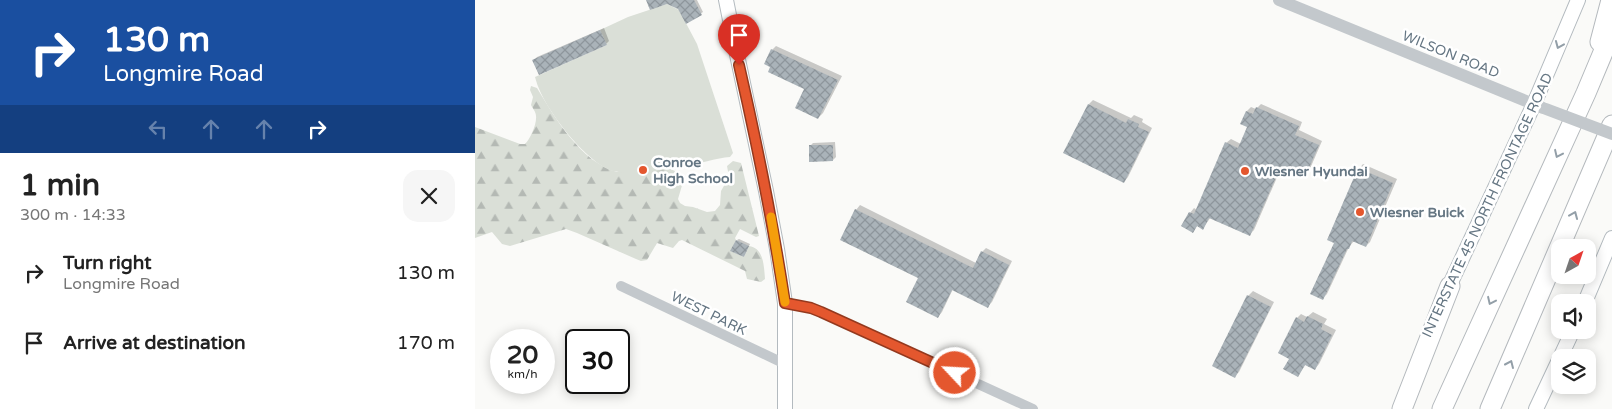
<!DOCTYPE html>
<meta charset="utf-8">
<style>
body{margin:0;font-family:"Varela Round",sans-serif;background:#f6f6f6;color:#222;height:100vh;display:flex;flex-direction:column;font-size:19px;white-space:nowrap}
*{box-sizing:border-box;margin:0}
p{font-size:16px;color:#767676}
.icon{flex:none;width:28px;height:28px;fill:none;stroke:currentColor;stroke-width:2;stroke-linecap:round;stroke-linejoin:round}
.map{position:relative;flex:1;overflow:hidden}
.sheet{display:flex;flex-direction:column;background:#fff;width:475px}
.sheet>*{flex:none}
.top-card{background:#1a4fa0;color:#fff;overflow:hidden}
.needle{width:32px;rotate:40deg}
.tools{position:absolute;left:1076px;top:239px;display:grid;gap:10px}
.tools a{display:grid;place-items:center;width:45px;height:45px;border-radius:10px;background:#fff;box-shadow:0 2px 12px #0003;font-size:25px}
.speed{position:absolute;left:15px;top:329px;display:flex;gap:10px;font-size:25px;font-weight:700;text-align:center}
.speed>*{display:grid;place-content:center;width:65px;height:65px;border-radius:50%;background:#fff;box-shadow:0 2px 12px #0003;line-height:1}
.speed small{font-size:12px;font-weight:400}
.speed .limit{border:2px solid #111;border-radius:8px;background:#fff;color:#111}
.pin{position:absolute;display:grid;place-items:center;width:42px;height:42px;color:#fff;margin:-51px -21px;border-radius:50% 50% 50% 0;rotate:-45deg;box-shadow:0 0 5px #0007}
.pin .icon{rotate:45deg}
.me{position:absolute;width:55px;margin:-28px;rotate:295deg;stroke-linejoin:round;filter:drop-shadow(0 0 4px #0008)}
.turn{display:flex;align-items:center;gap:18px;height:105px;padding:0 20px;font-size:22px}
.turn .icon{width:65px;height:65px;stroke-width:2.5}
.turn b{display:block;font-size:35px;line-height:42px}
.lanes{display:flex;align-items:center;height:48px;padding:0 20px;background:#0003;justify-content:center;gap:25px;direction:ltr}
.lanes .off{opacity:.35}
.round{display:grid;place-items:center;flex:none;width:52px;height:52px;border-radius:15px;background:#f6f6f6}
.overview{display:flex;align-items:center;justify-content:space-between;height:85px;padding:0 20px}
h1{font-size:30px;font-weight:700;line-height:38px}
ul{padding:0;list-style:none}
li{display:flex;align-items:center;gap:15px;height:70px;padding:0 20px}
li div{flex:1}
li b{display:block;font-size:19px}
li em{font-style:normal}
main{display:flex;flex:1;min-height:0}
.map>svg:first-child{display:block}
</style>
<main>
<section class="sheet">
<div class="top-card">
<div class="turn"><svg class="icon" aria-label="right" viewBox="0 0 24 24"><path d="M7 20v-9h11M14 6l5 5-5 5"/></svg><div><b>130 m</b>Longmire Road</div></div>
<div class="lanes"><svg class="icon off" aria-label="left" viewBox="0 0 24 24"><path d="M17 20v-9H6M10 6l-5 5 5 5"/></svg><svg class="icon off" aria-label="ahead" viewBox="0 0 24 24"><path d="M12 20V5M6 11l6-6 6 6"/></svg><svg class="icon off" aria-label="ahead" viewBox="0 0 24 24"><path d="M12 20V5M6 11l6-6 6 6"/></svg><svg class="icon" aria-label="right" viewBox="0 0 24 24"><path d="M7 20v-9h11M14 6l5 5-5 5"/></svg></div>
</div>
<div class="overview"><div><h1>1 min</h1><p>300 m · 14:33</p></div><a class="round"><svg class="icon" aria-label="close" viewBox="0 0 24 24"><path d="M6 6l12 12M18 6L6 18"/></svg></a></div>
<ul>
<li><svg class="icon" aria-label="right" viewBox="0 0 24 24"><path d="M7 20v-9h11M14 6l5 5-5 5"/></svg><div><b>Turn right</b><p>Longmire Road</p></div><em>130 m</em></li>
<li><svg class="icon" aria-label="arrive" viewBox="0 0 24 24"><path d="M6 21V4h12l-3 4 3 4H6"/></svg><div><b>Arrive at destination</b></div><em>170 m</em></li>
</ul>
</section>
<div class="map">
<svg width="1137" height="409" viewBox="0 0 1137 409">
<defs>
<pattern id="forest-firs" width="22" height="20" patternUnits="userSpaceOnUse" patternTransform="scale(1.25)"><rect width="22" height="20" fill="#dadfd7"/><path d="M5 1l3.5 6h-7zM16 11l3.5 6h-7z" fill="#b4b9b4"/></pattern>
<pattern id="building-cross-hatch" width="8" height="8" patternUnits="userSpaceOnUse" patternTransform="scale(1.25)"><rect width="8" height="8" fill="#aab3b9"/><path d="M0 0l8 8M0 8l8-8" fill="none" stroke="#8e969c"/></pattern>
</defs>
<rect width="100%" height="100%" fill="#fafaf8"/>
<path fill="url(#forest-firs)" d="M56,86L62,88C80,118 106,162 142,172L196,169C202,172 208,175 208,182L203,199L205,203L210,206L218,207L232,212L240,211L245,205L246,191L254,177L252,166L258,161L266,163L284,236L281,237L265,229L260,238L261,240L256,251L269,257L274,246C289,248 289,267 290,279L286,282L272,279L270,271L207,240L204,241L198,248L182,243L172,260L166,261L161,259L102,233L91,229L35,246L27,244L17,232L0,238V127L45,144H50C55,139 62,124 61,116C61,112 58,109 56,105L58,97L55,90Z"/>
<path fill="#dadfd7" d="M192,4L204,10L222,44L258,153L255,157C241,158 227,163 214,166C197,170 150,176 135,170C120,164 102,145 92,133C79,116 65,97 60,77L132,45L125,30L153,17Z"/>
<path fill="#0003" d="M173,0H222L228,12L212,22L204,8L191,2Z
M129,28L134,41L131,44L59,60L62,57Z
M301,46L367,76L348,113L343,118L330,88L297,66V50Z
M618,100L656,118L659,115L668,119L667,122L677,128L653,177L649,182L614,104Z
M786,104L827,122L824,130L847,141L834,171L829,175L807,166L779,230L775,234L736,217L728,228L723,225L718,231L715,213L719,208L722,210L751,143L756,139L766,144L774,127L772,111L776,107L781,109Z
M360,142L361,157L358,160L335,146L338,143Z
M888,164L922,179L895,242L891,246L879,241L874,247L852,294L848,298L861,242L884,169Z
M385,205L501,263L507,252L511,248L537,261L517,302L513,306L478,289L467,312L463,317L444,278L381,210Z
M264,239L275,244L270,254L262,240Z
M778,291L799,302L764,372L760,376L773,296Z
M838,312L852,319L849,324L861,330L844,364L840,369L831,364L823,375L816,358L822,318L826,314L832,317Z"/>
<path fill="url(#building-cross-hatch)" d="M171,0H219L227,15L211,24L203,9L192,4L175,10Z
M125,30L132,45L64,75L57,60Z
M296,49L363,80L343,119L320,108L329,89L293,72L295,67L289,64Z
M613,104L651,123L653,119L664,124L663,127L674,132L649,183L588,153Z
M781,107L824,126L820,135L844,145L830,177L806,166L775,236L734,218L728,230L722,226L718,233L706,226L714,212L719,214L750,142L763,148L772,127L765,124L771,111L778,114Z
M334,145H358V161L334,162Z
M883,168L918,183L891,247L877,241L874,249H872L848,300L835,294L859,243L852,240Z
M380,209L498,268L506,251L534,265L513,308L477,290L463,318L431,302L443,278L365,240Z
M261,240L274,246L269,257L255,251Z
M772,295L796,307L760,378L737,366Z
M832,316L848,324L846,329L857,335L840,370L830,365L823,377L808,369L814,359L803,353L821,317L829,322Z"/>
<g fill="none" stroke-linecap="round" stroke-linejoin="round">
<defs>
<path id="secondary" d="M251,0L261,50L291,191L302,249L310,303V409
M971,293L1059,104L1103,0
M1110,302L1137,238
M1085,358L1098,330
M1061,409L1085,358"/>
<path id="motorway" d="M1125,42L1136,0
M927,409L975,286
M967,409L1111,93L1137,31
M1015,409L1137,125"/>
</defs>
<use href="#secondary" stroke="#b3babf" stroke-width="16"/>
<use href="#motorway" stroke="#b4b9bd" stroke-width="21"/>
<path stroke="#c3c8cc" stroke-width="10" d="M146,286L310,364
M310,303L336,308L346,312L558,409"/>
<path stroke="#c3c8cc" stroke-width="12" d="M804,0L1068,108"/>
<use href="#secondary" stroke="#fff" stroke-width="14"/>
<use href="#motorway" stroke="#fff" stroke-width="19"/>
<path stroke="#c3c8cc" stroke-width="12" d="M1071,109L1137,134"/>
</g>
<defs><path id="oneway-chevron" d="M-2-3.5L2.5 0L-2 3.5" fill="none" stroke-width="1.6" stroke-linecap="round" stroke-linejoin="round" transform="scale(1.25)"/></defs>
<g stroke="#939fa8">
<use href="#oneway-chevron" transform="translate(1084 45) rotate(113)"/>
<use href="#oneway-chevron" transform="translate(1083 154) rotate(115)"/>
<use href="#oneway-chevron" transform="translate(1099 215) rotate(-67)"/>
<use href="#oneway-chevron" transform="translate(1016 301) rotate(115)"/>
<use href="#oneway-chevron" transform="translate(1035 364) rotate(-66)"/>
</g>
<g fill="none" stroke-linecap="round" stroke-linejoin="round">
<defs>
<path id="route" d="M264,65C282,144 298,223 310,303L336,308L346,312L480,373"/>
</defs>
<use href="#route" stroke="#94391e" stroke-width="12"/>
<use href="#route" stroke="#e4572e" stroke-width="9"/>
<path stroke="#f59e0b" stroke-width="9" d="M296,217L310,302"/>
</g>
<g fill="#e4572e" stroke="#fff" stroke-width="2">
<circle cx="168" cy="170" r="5"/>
<circle cx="770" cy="171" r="5"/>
<circle cx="885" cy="212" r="5"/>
</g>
<g text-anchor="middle" stroke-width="5" stroke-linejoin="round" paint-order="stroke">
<g font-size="14" fill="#657683" stroke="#fff">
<text transform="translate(976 54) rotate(22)" y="5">WILSON ROAD</text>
<text transform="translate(1012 205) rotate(-65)" y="5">INTERSTATE 45 NORTH FRONTAGE ROAD</text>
<text transform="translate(234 313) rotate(26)" y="5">WEST PARK</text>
</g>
<g font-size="14" font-weight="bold" fill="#657683" stroke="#fff" text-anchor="start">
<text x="178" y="167">Conroe<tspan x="178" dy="16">High School</tspan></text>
<text x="780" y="176">Wiesner Hyundai</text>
<text x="895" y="217">Wiesner Buick</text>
</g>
</g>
</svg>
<div class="tools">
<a><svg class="needle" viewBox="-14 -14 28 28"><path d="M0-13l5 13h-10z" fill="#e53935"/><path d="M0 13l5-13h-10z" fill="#767676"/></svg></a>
<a><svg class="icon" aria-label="sound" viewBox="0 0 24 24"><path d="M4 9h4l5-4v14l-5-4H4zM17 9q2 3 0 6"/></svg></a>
<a><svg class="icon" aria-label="layers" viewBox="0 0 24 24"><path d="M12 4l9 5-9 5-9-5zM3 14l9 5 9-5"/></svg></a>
</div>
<div class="speed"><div>20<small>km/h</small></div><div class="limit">30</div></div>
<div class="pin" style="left:264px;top:65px;background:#d93025"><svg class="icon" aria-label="arrive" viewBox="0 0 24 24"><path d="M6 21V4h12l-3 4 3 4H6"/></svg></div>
<svg class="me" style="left:480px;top:373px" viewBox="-20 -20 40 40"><circle r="17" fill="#e4572e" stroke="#fff" stroke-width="3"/><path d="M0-11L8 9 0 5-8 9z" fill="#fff"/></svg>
</div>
</main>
